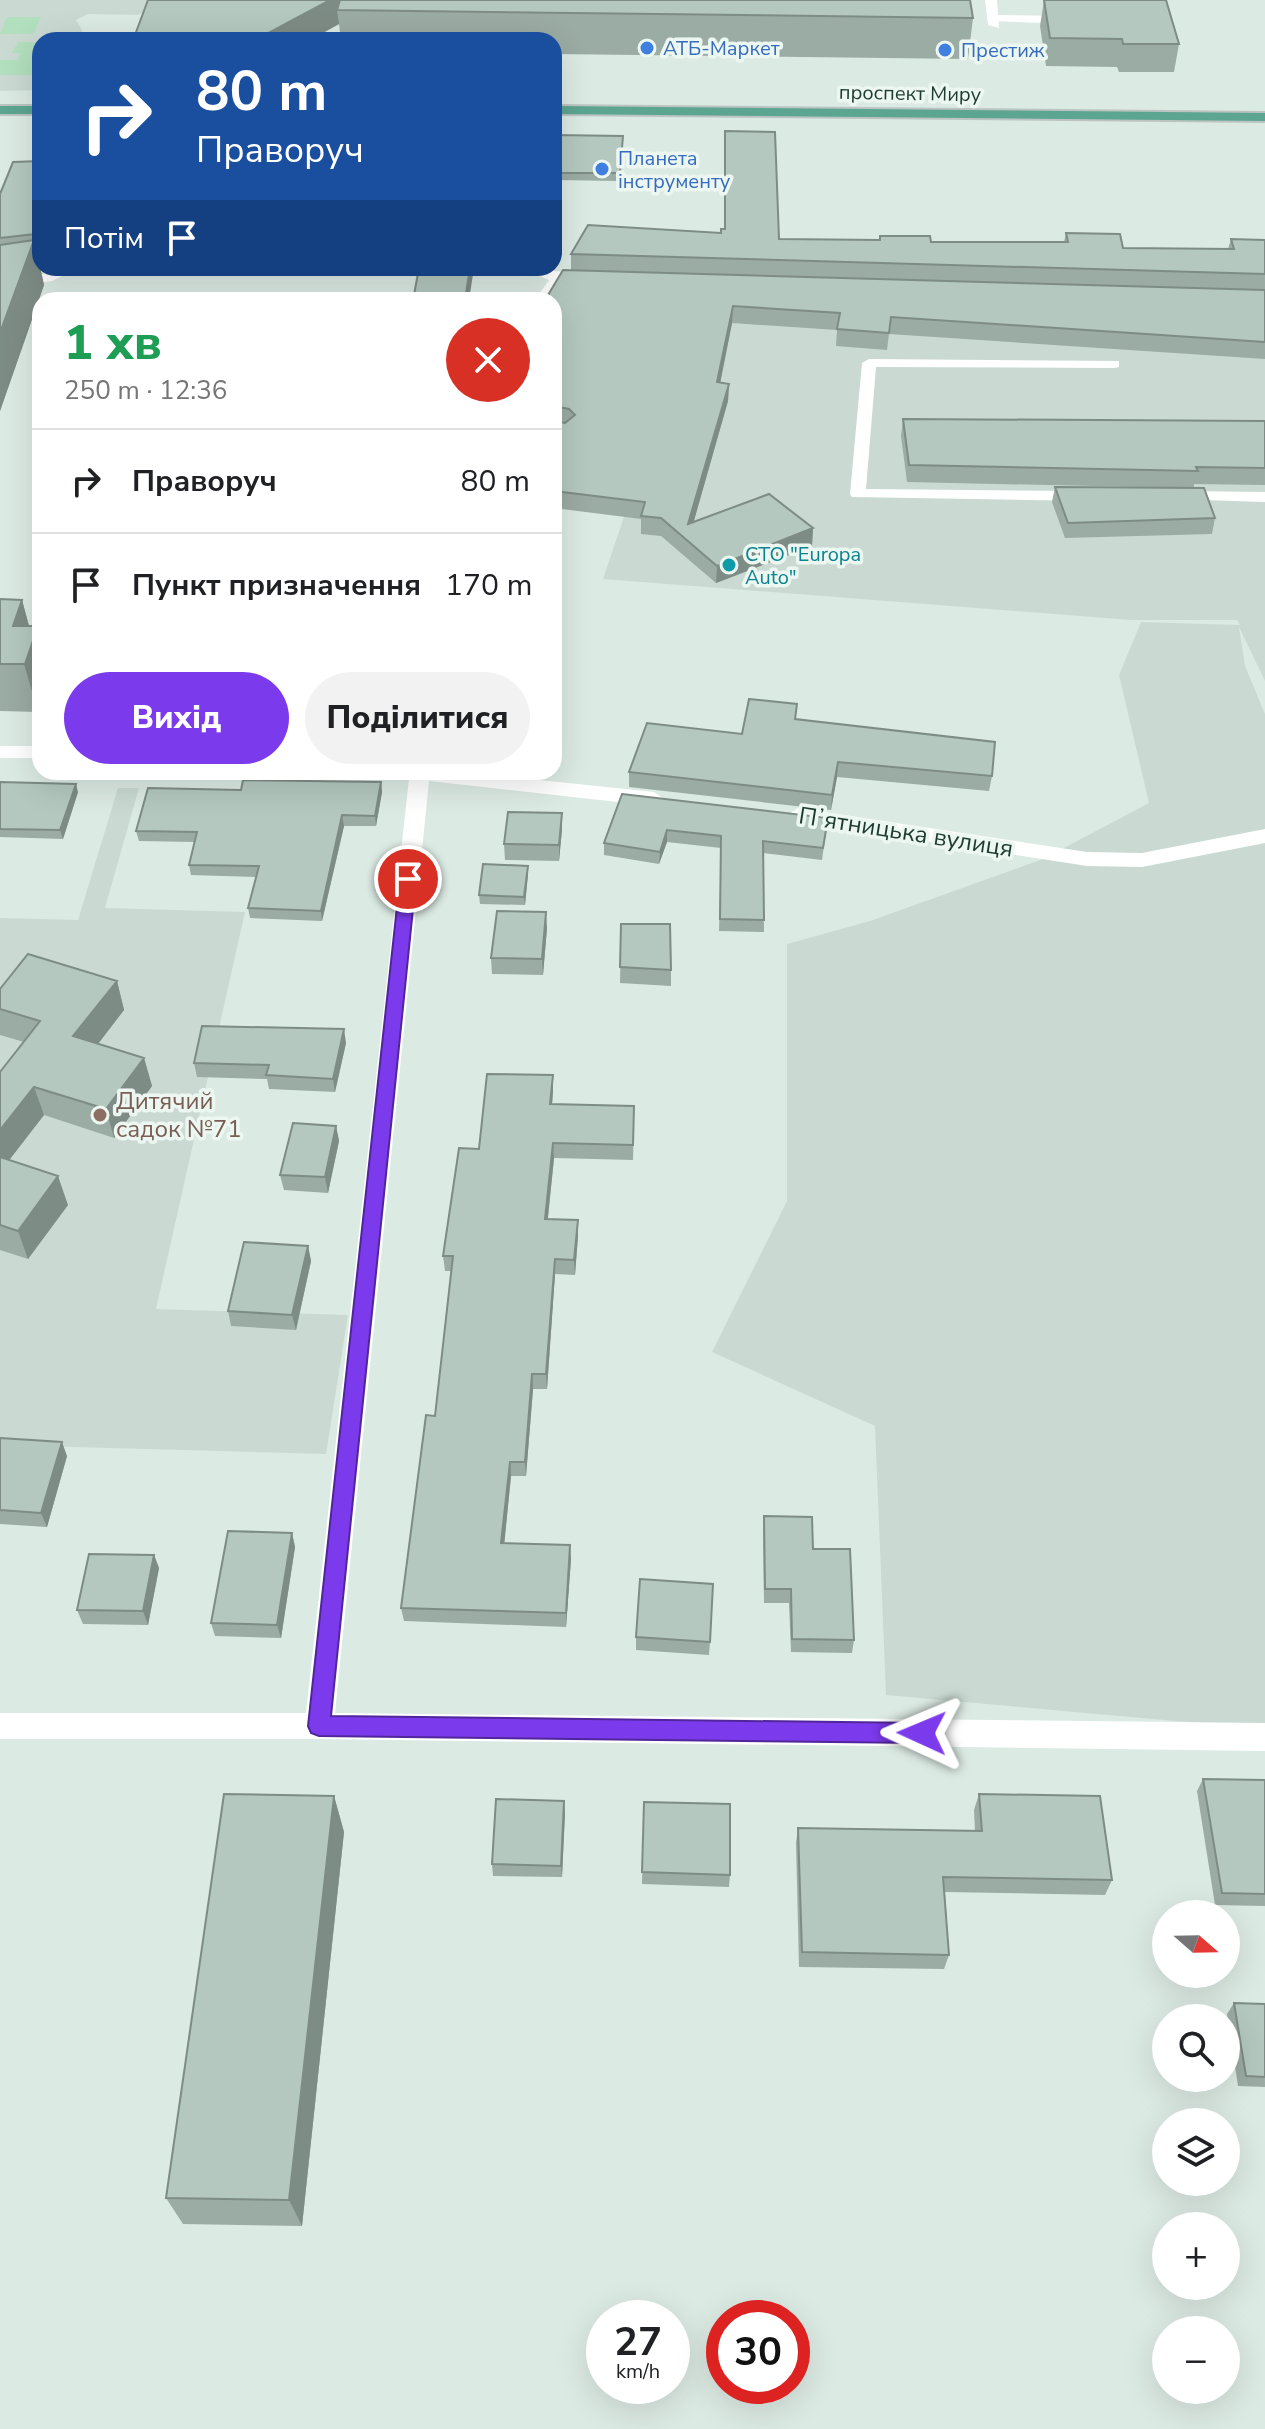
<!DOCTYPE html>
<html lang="uk">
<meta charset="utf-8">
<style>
body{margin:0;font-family:"Nunito Sans",sans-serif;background:#f2f2f2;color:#202124;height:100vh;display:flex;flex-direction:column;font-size:30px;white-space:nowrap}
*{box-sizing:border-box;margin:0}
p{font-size:26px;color:#757577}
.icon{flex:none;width:44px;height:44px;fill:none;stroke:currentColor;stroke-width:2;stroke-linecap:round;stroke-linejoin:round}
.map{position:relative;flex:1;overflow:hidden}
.panel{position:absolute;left:32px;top:292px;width:530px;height:488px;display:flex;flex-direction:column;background:#fff;border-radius:24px;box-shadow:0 8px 32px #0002}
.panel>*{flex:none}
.hud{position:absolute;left:32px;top:32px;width:530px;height:244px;border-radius:24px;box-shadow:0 8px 32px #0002;background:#1a4fa0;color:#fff;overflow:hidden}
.needle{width:52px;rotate:110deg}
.tools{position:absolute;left:1152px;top:1900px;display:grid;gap:16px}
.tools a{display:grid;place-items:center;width:88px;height:88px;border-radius:50%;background:#fff;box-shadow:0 8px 32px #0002;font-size:40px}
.speed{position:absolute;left:586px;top:2300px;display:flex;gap:16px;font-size:40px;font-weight:700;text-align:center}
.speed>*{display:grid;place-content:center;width:104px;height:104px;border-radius:50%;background:#fff;box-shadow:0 8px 32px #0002;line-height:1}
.speed small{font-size:20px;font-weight:400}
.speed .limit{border:12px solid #d22;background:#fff;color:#111}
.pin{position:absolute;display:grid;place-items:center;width:68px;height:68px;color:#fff;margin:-34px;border:4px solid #fff;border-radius:50%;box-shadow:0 2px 8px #0007}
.me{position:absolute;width:88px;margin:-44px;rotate:271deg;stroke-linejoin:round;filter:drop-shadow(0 0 6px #0008)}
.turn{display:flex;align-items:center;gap:28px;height:168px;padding:0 32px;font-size:36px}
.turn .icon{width:104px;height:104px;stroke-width:2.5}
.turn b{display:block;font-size:56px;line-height:68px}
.then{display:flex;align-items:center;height:76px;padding:0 32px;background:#0003;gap:16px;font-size:30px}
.round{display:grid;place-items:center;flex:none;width:84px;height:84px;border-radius:42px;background:#f2f2f2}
.overview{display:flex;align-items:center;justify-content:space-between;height:136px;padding:0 32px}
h1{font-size:48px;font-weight:800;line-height:60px;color:#1e9e55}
.action{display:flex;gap:16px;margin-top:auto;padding:16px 32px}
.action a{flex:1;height:92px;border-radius:48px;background:#7c3aed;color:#fff;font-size:32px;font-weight:800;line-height:92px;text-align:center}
.action a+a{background:#f2f2f2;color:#202124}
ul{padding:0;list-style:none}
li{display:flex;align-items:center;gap:24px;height:104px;padding:0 32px;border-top:2px solid #e0e0e0}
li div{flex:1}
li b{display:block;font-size:30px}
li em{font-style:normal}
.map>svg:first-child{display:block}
</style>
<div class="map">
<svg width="1265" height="2429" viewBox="0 0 1265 2429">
<rect width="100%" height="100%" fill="#dceae4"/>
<path fill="#cadad3" d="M0,0H173L171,4L137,15L88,14L76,20L82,30V36H129L127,40H40V90L0,91Z
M699,295L1265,333V681L1239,627L1245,666L1265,714V1729L886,1695L875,1426L712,1352L787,1201V944L870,921L1043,859L1149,803L1119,675L1141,622L1240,625L1237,620H1131L603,579Z
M118,788H139L105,908L245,912L156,1309L348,1315L326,1454L0,1445V918L78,920Z"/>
<path fill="#b2dfbd" d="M7,17H41L33,34H0Z
M18,42H40V75H0V60H18L20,53H12Z"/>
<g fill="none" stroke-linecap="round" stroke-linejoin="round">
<defs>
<path id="primary" d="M0,106H40V114H0Z
M554,106L1265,113V121L554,114Z"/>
</defs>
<use href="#primary" stroke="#bbc4c2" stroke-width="4"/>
<path fill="#fff" fill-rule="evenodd" d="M995,15L1070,16L1076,20L1070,24L991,21V17Z
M869,359L1119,361V367L1114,368L876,367L866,489L1084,491L1092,496L1084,501L852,497L850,494L862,363Z
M1178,491L1265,492V502L1172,499L1170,496Z"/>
<path fill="#fff" fill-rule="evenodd" d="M985,0H997L999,28L988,25Z
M57,268H78L52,281L0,288V278L44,274Z
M521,268L588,274L596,279L588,284L562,283L551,300H535L549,280Z
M0,746H40V758H0Z
M392,772H462L654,792L664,799L654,806L429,781L335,1713L1265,1723V1751L319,1739H0V1713H306L409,779L395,777Z
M798,808L1087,852L1142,853L1265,829V843L1142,867L1087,866L791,820L788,815Z"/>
<use href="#primary" fill="#5ca590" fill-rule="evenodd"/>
</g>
<path fill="#9baca4" d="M148,0L973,18L968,59L554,54V40H341L339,24L310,40H136L135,35Z
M1044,0L1179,44L1174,72H1119L1117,67L1046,66L1040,26Z
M725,131L779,239L879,240L880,236L931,242H1064L1066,233L1123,248L1228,249L1231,239L1265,240V359L889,334L887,350L836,346L837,330L732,323L720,383L729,384L728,401L693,523L813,528L812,546L716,583L661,536L641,534V519L554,508V300L571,270V254L721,233L725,229Z
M554,135L623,136L620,181L554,180Z
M40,161V268H50L41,271L44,285L0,411V194Z
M903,419L1265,421V485L1194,484V488L1215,518L1212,534L1065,538L1052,502L1055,487L1185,488L907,482L901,436Z
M0,599L22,600L29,626H38L40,633V705L38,712L0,711Z
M796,719L992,776L989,791L837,777L831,810L629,787V772L742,734Z
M0,782L78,792L63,839L0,837Z
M381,782L382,792L376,826H344L322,921L250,918L248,908L256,877L191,875L189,865L194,842L139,841L136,831Z
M622,794L828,818L822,860L763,853L764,932L719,931L721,848L667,842L659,864L604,855V843Z
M562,813V829L559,861L505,860L504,844Z
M528,874L525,905L480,904L479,895Z
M621,924L671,970V986L620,983Z
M547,928L543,975L492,974L491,958Z
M117,981L124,1010L98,1043L144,1058L152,1086L114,1138L44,1115L9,1160L68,1205L28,1259L0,1250V1072L24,1042L0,1035V989Z
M346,1043L335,1092L269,1089L267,1079L197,1077L194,1063Z
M553,1091L552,1104L634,1121L633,1160L554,1158L548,1219L578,1220V1236L575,1275L555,1274L547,1389H533L526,1476H511L504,1543L571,1559L566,1627L404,1621L401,1608L435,1416L451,1271H445L443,1256L479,1149Z
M336,1126L339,1141L328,1193L284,1190L280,1175Z
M308,1246L311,1261L296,1330L231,1326L228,1311Z
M0,1438L67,1456L47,1527L0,1524Z
M764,1516L813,1549L854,1640L852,1653L791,1652L789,1603H764L763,1530Z
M292,1533L295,1547L281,1638L215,1636L211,1623Z
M154,1555L159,1568L148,1625L83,1624L77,1610Z
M636,1637L710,1642L709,1655L636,1650Z
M1203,1779L1265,1780V1906L1215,1905L1197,1791Z
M979,1794L1112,1880L1105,1895L945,1892L949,1955L944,1969L799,1967L796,1843L798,1828L975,1831L974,1810Z
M334,1796L344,1832L302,2226L183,2224L166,2198Z
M564,1801L565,1813L562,1877L493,1876L492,1864Z
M644,1802L730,1875L729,1887L642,1884Z
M1234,2003L1265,2004V2087L1238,2086L1227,2014Z"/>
<path fill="#7e8c86" d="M330,0H341L337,10L339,24L310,40H263V36Z
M40,232V257L35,234Z
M34,240L44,285L0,411V333Z
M470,268H474L469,300H465Z
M733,306L732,323L717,399V382Z
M729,384L728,401L688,542V524Z
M813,528L812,546L716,583L717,566Z
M22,600L33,641L38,626L40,633V705L38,712L13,626Z
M838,762L837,777L831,810L832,795Z
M381,782L382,792L376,826L375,816Z
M76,784L78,792L63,839L60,830Z
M562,813V829L559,861V845Z
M342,815L344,826L322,921L321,911Z
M667,830V842L659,864L660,852Z
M528,866V874L525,905L524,897Z
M546,912L547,928L543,975L542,959Z
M117,981L124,1010L82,1065L73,1036Z
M344,1029L346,1043L335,1092L333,1079Z
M144,1058L152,1086L114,1138L106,1109Z
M553,1075V1091L551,1119L550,1104Z
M34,1087L44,1115L0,1172V1130Z
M336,1126L339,1141L328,1193L325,1177Z
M553,1143L554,1158L546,1234L545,1219Z
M58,1176L68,1205L28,1259L18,1231Z
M578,1220V1236L575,1275L574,1260Z
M308,1246L311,1261L296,1330L292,1315Z
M555,1259V1274L547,1389L546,1374Z
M532,1374L533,1389L526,1476L525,1462Z
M62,1442L67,1456L47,1527L41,1513Z
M510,1462L511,1476L503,1557L501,1543Z
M292,1533L295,1547L281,1638L277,1625Z
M570,1545L571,1559L566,1627V1613Z
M154,1555L159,1568L148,1625L143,1611Z
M334,1796L344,1832L302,2226L289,2200Z
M564,1801L565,1813L562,1877L561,1866Z"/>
<path fill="#b4c8bf" stroke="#7e8c86" stroke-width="2" d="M148,0H330L263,36L135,35Z
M340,0H970L973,18L337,10Z
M1044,0H1166L1179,44H1123L1122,39L1050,38Z
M725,131L775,132L779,239L880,240V236H930L931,242H1068L1066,233L1120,234L1123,248L1234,249L1231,239L1265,240V274L571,254L588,225L721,233V229H725Z
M554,135L623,136L620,173H554Z
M40,161V232L35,234L0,238V194L13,162Z
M34,240L0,333V245Z
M419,268H470L465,300H413Z
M563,270L1265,290V342L891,317L889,333L837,329L840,313L733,306L717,382L729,384L688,524L769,494L813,528L717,566L661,518L641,516L645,502L554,491V421L565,423L575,415L569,409L554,406V300H545Z
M903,419L1265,421V468L1196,467L1198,471L909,465Z
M1055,487L1204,488L1215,518L1068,523Z
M0,599L22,600L13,626H38L25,664H0Z
M749,699L797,704L795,719L995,742L992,776L838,762L832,795L629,772L647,723L742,734Z
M243,780L381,782L375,816L342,815L321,911L248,908L259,866L189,865L197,832L136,831L148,788L241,790Z
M0,782L76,784L60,830L0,829Z
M622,794L828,818L823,848L763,841L764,920L720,919L721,836L667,830L660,852L604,843Z
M508,812L562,813L559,845L504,844Z
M483,864L528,866L524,897L479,895Z
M497,911L546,912L542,959L491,958Z
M621,924H670L671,970L620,967Z
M28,954L117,981L73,1036L144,1058L106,1109L34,1087L0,1130V1072L40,1021L0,1009V989Z
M202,1026L344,1029L333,1079L266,1075L269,1065L194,1063Z
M487,1074L553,1075L550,1104L634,1106L633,1145L553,1143L545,1219L578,1220L574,1260L555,1259L546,1374H532L525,1462H510L501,1543L570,1545L566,1613L401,1608L426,1415L435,1416L453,1256H443L459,1148L479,1149Z
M293,1123L336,1126L325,1177L280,1175Z
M0,1157L58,1176L18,1231L0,1225Z
M244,1242L308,1246L292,1315L228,1311Z
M0,1438L62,1442L41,1513L0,1510Z
M764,1516L812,1517L813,1549H850L854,1640L792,1639L791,1589H765Z
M228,1531L292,1533L277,1625L211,1623Z
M89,1554L154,1555L143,1611L77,1610Z
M640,1579L713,1584L710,1642L636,1637Z
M1203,1779L1265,1780V1894L1222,1893Z
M224,1794L334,1796L289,2200L166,2198Z
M979,1794L1100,1796L1112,1880L943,1877L949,1955L802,1952L798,1828L982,1831Z
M496,1799L564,1801L561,1866L492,1864Z
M644,1802L730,1804V1875L642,1872Z
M1234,2003L1265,2004V2077L1246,2076Z"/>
<path fill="#7c3aed" stroke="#51269a" stroke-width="2" d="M408,874L416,879L331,1716L922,1723L929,1726L933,1733L929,1740L922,1743L319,1736L311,1733L308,1726L400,879Z"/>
<g fill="#3f7fe0" stroke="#edf7f1" stroke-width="3">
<circle cx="647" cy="48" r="8"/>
<circle cx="945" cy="50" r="8"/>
<circle cx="602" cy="169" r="8"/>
</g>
<circle fill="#0f9aa8" stroke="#edf7f1" stroke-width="3" cx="729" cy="565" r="8"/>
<circle fill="#8d6e63" stroke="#edf7f1" stroke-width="3" cx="100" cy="1115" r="8"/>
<g text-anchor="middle" stroke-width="7" stroke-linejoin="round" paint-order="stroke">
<g font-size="20" fill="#366cbe" stroke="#edf7f1" text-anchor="start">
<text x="663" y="55">АТБ-Маркет</text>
<text x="961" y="57">Престиж</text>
<text x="618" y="165">Планета<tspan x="618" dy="23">інструменту</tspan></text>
</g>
<g font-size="20" fill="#1d3b32" stroke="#edf7f1">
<text transform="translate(910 93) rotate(1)" y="7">проспект Миру</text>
</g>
<g font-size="20" fill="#0d838f" stroke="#edf7f1" text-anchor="start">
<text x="745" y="561">СТО "Europa<tspan x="745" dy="23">Auto"</tspan></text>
</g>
<g font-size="24" fill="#1d3b32" stroke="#edf7f1">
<text transform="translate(906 832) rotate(9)" y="8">Пʼятницька вулиця</text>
</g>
<g font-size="24" fill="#785e54" stroke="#edf7f1" text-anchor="start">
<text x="116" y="1109">Дитячий<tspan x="116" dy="28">садок №71</tspan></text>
</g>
</g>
</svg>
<div class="tools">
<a><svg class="needle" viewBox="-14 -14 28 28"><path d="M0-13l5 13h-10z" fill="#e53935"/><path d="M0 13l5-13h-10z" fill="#757577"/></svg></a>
<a><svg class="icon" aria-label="search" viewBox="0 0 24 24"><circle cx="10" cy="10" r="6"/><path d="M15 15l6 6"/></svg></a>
<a><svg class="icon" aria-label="layers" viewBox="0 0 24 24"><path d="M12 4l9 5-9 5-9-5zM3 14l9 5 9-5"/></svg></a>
<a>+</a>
<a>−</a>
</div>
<div class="speed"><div>27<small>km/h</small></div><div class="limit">30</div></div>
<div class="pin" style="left:408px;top:879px;background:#d93025"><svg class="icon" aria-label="arrive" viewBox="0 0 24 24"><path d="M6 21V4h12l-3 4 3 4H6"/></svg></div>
<svg class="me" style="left:922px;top:1733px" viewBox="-20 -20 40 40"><path d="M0-17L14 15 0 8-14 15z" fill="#7c3aed" stroke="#fff" stroke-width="4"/></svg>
<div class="hud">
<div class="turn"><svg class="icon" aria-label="right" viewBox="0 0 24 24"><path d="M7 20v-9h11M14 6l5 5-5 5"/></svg><div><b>80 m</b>Праворуч</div></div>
<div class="then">Потім<svg class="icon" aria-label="arrive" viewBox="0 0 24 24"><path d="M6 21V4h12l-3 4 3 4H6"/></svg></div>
</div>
<section class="panel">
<div class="overview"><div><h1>1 хв</h1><p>250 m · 12:36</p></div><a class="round" style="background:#d93025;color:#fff"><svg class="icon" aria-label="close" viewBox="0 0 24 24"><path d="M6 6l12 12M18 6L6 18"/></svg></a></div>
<ul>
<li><svg class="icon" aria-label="right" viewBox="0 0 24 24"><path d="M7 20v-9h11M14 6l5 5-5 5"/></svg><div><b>Праворуч</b></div><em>80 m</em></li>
<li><svg class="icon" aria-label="arrive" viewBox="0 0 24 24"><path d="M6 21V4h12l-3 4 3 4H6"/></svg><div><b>Пункт призначення</b></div><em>170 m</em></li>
</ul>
<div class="action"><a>Вихід</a><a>Поділитися</a></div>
</section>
</div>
